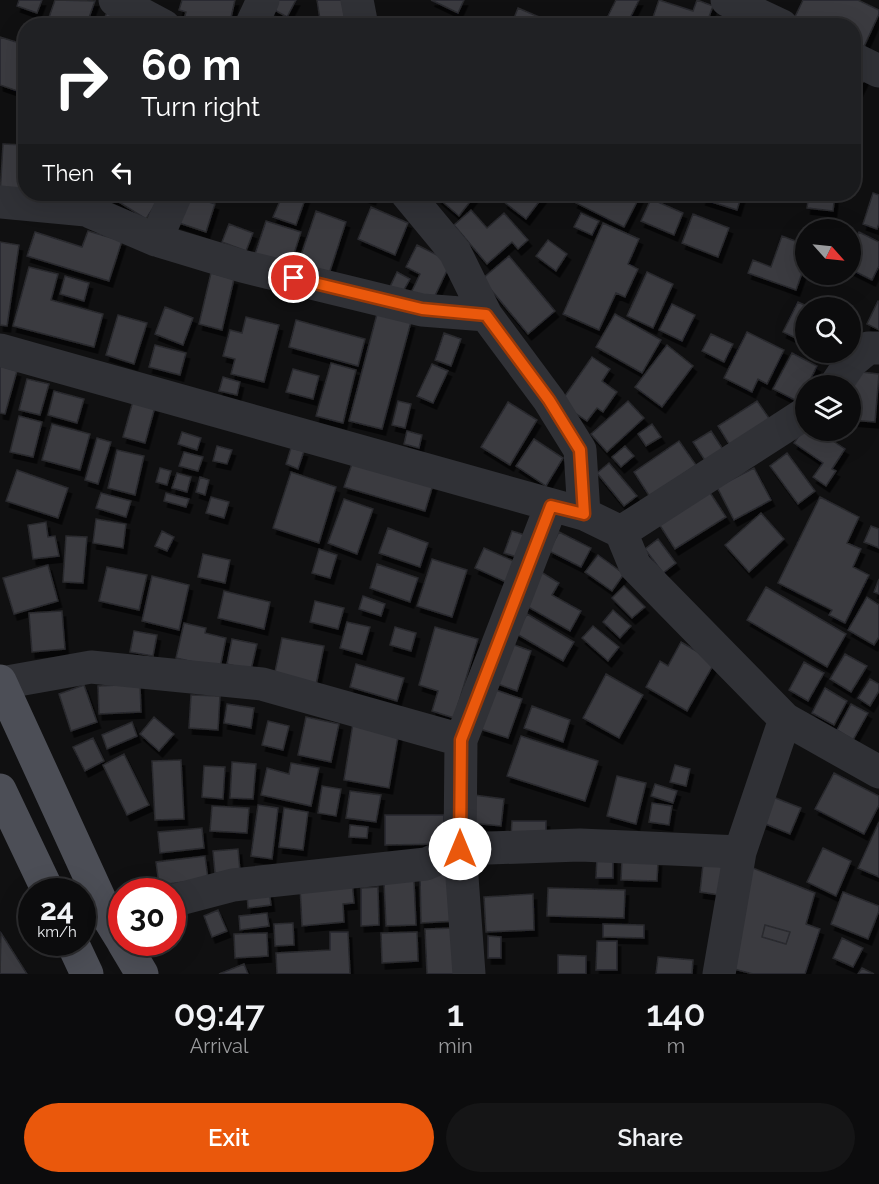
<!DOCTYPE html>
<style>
body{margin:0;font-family:Raleway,sans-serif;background:#151516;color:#f1f3f6;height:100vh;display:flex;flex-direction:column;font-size:22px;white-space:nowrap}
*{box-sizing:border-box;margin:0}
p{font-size:20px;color:#9a9b9d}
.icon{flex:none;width:33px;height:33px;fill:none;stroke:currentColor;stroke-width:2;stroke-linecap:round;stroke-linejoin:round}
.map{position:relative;height:974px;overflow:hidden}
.drawer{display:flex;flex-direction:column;background:#0c0c0d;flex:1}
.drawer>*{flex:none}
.top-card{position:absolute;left:18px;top:18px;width:843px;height:183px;border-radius:24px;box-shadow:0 6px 24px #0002,0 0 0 2px #2c2c2e;background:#202124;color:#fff;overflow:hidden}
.needle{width:39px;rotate:117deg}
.controls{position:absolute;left:795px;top:219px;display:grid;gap:12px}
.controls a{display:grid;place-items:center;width:66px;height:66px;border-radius:50%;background:#0c0c0d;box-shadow:0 6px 24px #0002,0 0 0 2px #2c2c2e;font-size:30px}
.speed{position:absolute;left:18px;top:878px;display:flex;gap:12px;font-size:30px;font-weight:700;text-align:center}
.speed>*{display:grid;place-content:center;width:78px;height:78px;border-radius:50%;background:#0c0c0d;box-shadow:0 6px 24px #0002,0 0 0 2px #2c2c2e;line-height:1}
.speed small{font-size:15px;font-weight:400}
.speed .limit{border:9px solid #d22;background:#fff;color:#111}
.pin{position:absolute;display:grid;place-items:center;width:51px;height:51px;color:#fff;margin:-26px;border:3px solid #fff;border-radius:50%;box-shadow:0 2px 6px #0007}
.me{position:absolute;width:66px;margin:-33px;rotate:0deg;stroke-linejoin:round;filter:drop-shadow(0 0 4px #0008)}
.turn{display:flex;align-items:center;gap:21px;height:126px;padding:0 24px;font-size:27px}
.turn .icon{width:78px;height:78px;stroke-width:2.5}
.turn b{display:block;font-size:42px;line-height:51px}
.then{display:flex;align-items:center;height:57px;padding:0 24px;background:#0003;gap:12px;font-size:22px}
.eta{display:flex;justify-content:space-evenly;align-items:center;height:102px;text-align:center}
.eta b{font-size:36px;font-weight:600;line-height:42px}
.button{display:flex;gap:12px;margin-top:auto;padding:12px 24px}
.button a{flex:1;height:69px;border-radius:36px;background:#ea580c;color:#fff;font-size:24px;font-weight:600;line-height:69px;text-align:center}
.button a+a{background:#151516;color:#f1f3f6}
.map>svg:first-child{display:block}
</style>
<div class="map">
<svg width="879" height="974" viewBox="0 0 879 974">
<defs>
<filter id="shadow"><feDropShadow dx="3.5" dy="6" stdDeviation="0" flood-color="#0009"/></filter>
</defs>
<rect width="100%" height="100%" fill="#101011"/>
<path fill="#3a3b41" stroke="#29292d" stroke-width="1.5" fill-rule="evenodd" filter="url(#shadow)" d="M19,0H42L37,13L17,6Z
M55,0L95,1L86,26H46Z
M182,0H235L230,22L217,19L215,26H196L183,23L186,12L179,10Z
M273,0H296L287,17L269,7Z
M317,0H342L346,26H321Z
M431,0H464L458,13Z
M616,0H639L626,26L607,18Z
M659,0L693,11L697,0L713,6L709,17L719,20L717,26H650Z
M803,0H858L879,10V14L862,51L854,47V26H807L794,19Z
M518,8L560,26H511Z
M108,11L133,26H100Z
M271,16L287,26H266Z
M0,37L26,45V94L0,85Z
M854,71L866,76L857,94L854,92Z
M3,144L26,145L24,195H0Z
M873,193L879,195V223L877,229L863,224Z
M66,194H107L106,201Z
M110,194H162L146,219L109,196Z
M185,194L215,204L206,232L176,222Z
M283,194H307L296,225L273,217Z
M358,194H374L372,199Z
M441,194H476L459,216L438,198Z
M511,194H545L526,219L504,202Z
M578,194H641L624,227L574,202Z
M704,194H742L737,210L702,199Z
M809,194H835L833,211L807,208Z
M651,199L683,213L674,235L641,221Z
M371,207L408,223L395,255L358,239Z
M471,210L487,228L504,213L528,240L518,249L512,242L487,264L454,225Z
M316,211L346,222L328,277L297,267Z
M581,213L599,221L592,235L574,227Z
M693,214L729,228L718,257L682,243Z
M266,221L301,232L290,266L255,254Z
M603,223L639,239L628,264L638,269L625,297L616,293L599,330L563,314Z
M229,224L253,233L246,251L222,242Z
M88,231L122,241L109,281L27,256L35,232L82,247Z
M859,232L879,242V266L872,280L850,269V248Z
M782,236L806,245V262L796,290L748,273L753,260L771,267Z
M548,240L567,254L556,271L536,256Z
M0,242L19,245L7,326L0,325Z
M417,245L451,262L432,302L411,293L420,274L406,267Z
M509,256L555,311L528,334L482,279Z
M29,267L58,274L51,300L103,314L94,347L13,326Z
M397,272L410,279L401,295L389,289Z
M647,272L673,284L653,328L627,316Z
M211,273L234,279L222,330L199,324Z
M65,276L89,283L84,301L60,294Z
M817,299L835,308H813Z
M878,301L879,302V330L867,324Z
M798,302L811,308H806V343L783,332Z
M672,304L695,315L682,341L659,330Z
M165,307L193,318L183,345L155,334Z
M377,314L411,322L382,429L349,421Z
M615,314L661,340L642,373L596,347Z
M118,315L147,323L134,364L106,355Z
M246,317L279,325L264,382L231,374L235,359L223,356L230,330L242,333Z
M296,320L365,339L358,366L289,347Z
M747,332L784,350L767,384L758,379L752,392L724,378Z
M444,333L461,339L451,366L435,360Z
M711,334L733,344L724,362L702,351Z
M155,345L186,353L180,375L149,367Z
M667,345L693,366L662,407L635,387Z
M792,353L817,366L799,402L773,389Z
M592,357L610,369L602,381L617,392L603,412L597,408L587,421L560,403Z
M331,363L356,370L343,423L316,416Z
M432,364L448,371L433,403L417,396Z
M0,366L17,371L5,414L0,413Z
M293,369L319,376L313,399L286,392Z
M852,371L879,374L875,422L850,420Z
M223,377L240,382L237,395L219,391Z
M27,379L49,384L40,415L19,410Z
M54,391L84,399L77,423L48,415Z
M133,401L155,407L145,443L123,437Z
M398,401L411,404L405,428L392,425Z
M628,401L644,418L607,452L591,434Z
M757,401L771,421L731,447L718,426Z
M508,402L537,420L510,465L481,447Z
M19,416L42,422L33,457L10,452Z
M52,424L90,434L80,470L42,460Z
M652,424L661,437L646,446L638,434Z
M806,425V430H835L830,439L845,449L832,469L836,471L826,486L813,477L823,463L794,443Z
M407,431L422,435L419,448L404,444Z
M711,431L724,451L706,462L693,442Z
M182,432L201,438L197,450L178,444Z
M97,438L111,442L98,484L85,480Z
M534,439L563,458L546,486L516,466Z
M679,441L696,465L650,497L634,472Z
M217,446L232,450L227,464L213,461Z
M625,446L634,456L621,467L612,457Z
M291,448L304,451L298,469L286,464Z
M117,450L144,456L135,495L108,488Z
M184,452L203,457L198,471L179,466Z
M787,453L815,491L798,504L770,466Z
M353,461L433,485L425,511L344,487Z
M609,463L637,496L624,506L597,473Z
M160,468L171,471L167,485L156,482Z
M754,468L771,500L734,520L717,487Z
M17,470L68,488L58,518L6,501Z
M291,472L336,487L319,543L273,528Z
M177,473L191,477L187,492L172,488Z
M200,477L209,480L205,495L196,492Z
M709,491L726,517L675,549L659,524Z
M101,493L131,501L126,517L96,508Z
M166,493L189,499L186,507L164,501Z
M211,497L229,502L224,518L206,513Z
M820,497L859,517L847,543L861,549L853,567L869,575L845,623L829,615L832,610L778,583Z
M344,499L373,509L357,554L328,543Z
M761,513L784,539L749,572L725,545Z
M96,519L126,524L123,548L93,543Z
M46,522L48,537L55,536L59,556L33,559L28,525Z
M871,526L879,529V548L864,542Z
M388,528L428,543L420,567L379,553Z
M162,531L174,537L167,551L155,546Z
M512,531L528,536L520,558L504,553Z
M559,532L591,548L581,567L549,551Z
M66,536L87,537L83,583L63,582Z
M658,539L676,563L663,573L645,549Z
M484,548L518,563L508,583L475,568Z
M319,549L337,555L330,578L312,573Z
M203,554L230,560L225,583L198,577Z
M598,555L624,574L612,591L585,572Z
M432,559L467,570L452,617L417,606Z
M377,564L418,578L410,602L370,588Z
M48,565L58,601L14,614L3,578Z
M107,567L147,575L139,610L99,601Z
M541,572L559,583L552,595L581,611L570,631L523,604Z
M152,576L189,585L179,630L142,621Z
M879,579V594L874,592Z
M624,586L645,607L632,618L612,598Z
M766,587L846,634L827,667L747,620Z
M224,591L270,602L264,629L218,618Z
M363,596L385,604L381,616L359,609Z
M867,597L879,605V637L874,645L848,630Z
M315,601L344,608L338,629L310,622Z
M613,610L631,626L620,638L603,622Z
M62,611L65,649L32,652L29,613Z
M527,614L574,642L563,661L515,633Z
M347,622L370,627L362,654L340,648Z
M184,623L206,628L205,633L226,638L220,668L176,658Z
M593,626L619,647L608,661L582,638Z
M395,627L416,633L411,651L390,645Z
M435,627L478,639L454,718L432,711L438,691L419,685Z
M134,631L157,635L153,656L130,652Z
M282,638L324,646L316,685L274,677Z
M232,639L257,644L251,670L227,664Z
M681,642L715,662L687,711L646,687L660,661L668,666Z
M509,643L531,651L517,691L495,683Z
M845,654L867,666L851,692L830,679Z
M804,662L824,673L808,701L789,690Z
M356,664L404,678L397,701L350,687Z
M606,674L643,695L619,738L583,718Z
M870,679L879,684V691L870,706L858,698Z
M140,684L141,712L99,714L98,686Z
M84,685L97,722L71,731L59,694Z
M825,688L847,701L834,725L812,713Z
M493,689L522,699L508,738L480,729Z
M191,695L220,696L218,730L189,728Z
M227,704L254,708L251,728L224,723Z
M851,704L868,713L853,740L837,730Z
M532,706L570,720L563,742L524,728Z
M154,717L174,734L159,751L140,734Z
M306,717L339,724L331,762L298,755Z
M268,721L289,726L283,750L262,745Z
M132,722L137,736L107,749L102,735Z
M353,723L399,731L389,788L344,780Z
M521,736L598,761L585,801L507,776Z
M93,738L104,761L85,771L73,747Z
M124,754L149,805L127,815L103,765Z
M181,760L184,819L155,820L152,761Z
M232,762L256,764L253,799L230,798Z
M291,763L319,768L311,806L261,795L267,768L289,774Z
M675,765L690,769L686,786L670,782Z
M204,766L225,767L223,799L202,797Z
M834,773L879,796V805L864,834L815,809Z
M617,776L646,783L636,824L607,816Z
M655,784L677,791L673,803L651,796Z
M322,786L341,789L336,816L318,813Z
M350,791L381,795L376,822L346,818Z
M474,795L504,799L501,826L471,823Z
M773,797L801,808L790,834L763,823Z
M652,803L672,806L669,825L649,822Z
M258,805L278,808L272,859L251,856Z
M212,806L249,808L247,833L210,831Z
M284,808L308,812L303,850L279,847Z
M385,815H444V844L385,845Z
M512,821H546V837H511Z
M879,822V877L858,868Z
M350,825L368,827L367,838L349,837Z
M202,828L204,848L160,853L158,832Z
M823,848L851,861L836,896L807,882Z
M238,849L240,871L215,873L213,851Z
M597,855H613V878H596Z
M205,856L208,879L159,885L156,862Z
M622,859L658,861L657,881L621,880Z
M703,864L724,867L719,895L700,892Z
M743,864L815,893L806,924L820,929L805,974H753L726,967ZM765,925L790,932L786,944L762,937Z
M456,873L457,921L421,923L420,875Z
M352,881L354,903L343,904L344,922L302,926L300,886Z
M414,881L416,925L386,926L384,882Z
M378,887L379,925L361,926V888Z
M548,888L625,890L624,918L547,916Z
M269,890L271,905L248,908L247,894Z
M843,892L879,906V911L868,939L831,924Z
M533,894L534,930L486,932L484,897Z
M218,910L227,931L212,937L204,916Z
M267,913L269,926L240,930L239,916Z
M293,923L294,945L275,946L274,924Z
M603,924L644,925V938L603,937Z
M765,925L790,932L786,944L762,937Z
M456,928L458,974H427L425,929Z
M330,932H348L350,974H277L276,953L330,950Z
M417,932L418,961L382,963L381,933Z
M1,933L27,974H0Z
M267,933L268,956L235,958L234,934Z
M488,936L501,937V958H488Z
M842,938L863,948L853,967L833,958Z
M597,941H617V970H596Z
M558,955L586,956V974H558Z
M658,957L693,960L692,974H656Z
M244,964L248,974H219Z
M862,968L874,974H858Z"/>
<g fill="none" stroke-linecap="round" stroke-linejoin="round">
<path stroke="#303136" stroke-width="33" d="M115,0L164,26
M357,0L362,26
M727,0L782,26
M251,26L263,0
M854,59L879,71
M407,194L455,252L486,315L549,400L580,450L584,514L621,532L635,566L785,719L879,772
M0,202L86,210L156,240L242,266L422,310L486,315
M156,240L176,194
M0,350L584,514
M835,386L851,362L868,348H879
M621,532L806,413
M1,683L91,667L262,684L461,740
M172,901L233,885L426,864L460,849L580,845L740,852
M469,974L460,849L461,740L551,506
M719,974L740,852L785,719"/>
<path stroke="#4c4e56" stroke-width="33" d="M0,681L109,919L122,940
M0,790L48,891
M72,942L87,974
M123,942L142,974"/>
</g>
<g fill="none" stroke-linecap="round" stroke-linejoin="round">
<defs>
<path id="route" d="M294,278L422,309L486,315L549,400L580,450L584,514L551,506L461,740L460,849"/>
</defs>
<use href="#route" stroke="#983908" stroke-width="15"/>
<use href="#route" stroke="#ea580c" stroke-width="10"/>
</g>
</svg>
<div class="controls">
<a><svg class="needle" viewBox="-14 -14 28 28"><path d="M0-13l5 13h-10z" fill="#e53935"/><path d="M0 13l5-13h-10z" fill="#9a9b9d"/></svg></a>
<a><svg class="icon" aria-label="search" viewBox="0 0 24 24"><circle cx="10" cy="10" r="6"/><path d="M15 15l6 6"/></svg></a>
<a><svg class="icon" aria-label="layers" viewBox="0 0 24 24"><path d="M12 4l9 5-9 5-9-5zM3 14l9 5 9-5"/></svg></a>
</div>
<div class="speed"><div>24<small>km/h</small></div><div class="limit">30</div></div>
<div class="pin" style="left:294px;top:278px;background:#d93025"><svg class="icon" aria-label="arrive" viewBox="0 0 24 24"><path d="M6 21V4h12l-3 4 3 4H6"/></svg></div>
<svg class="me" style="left:460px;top:849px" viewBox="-20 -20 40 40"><circle r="19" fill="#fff"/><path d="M0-13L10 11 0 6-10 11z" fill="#ea580c"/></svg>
<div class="top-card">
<div class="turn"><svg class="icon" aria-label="right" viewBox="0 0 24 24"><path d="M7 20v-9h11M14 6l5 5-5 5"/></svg><div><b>60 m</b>Turn right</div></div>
<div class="then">Then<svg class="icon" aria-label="left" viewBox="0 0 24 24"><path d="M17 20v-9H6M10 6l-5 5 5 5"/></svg></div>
</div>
</div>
<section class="drawer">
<div class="eta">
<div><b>09:47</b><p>Arrival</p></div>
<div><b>1</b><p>min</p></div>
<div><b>140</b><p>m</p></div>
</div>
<div class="button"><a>Exit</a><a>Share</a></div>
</section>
